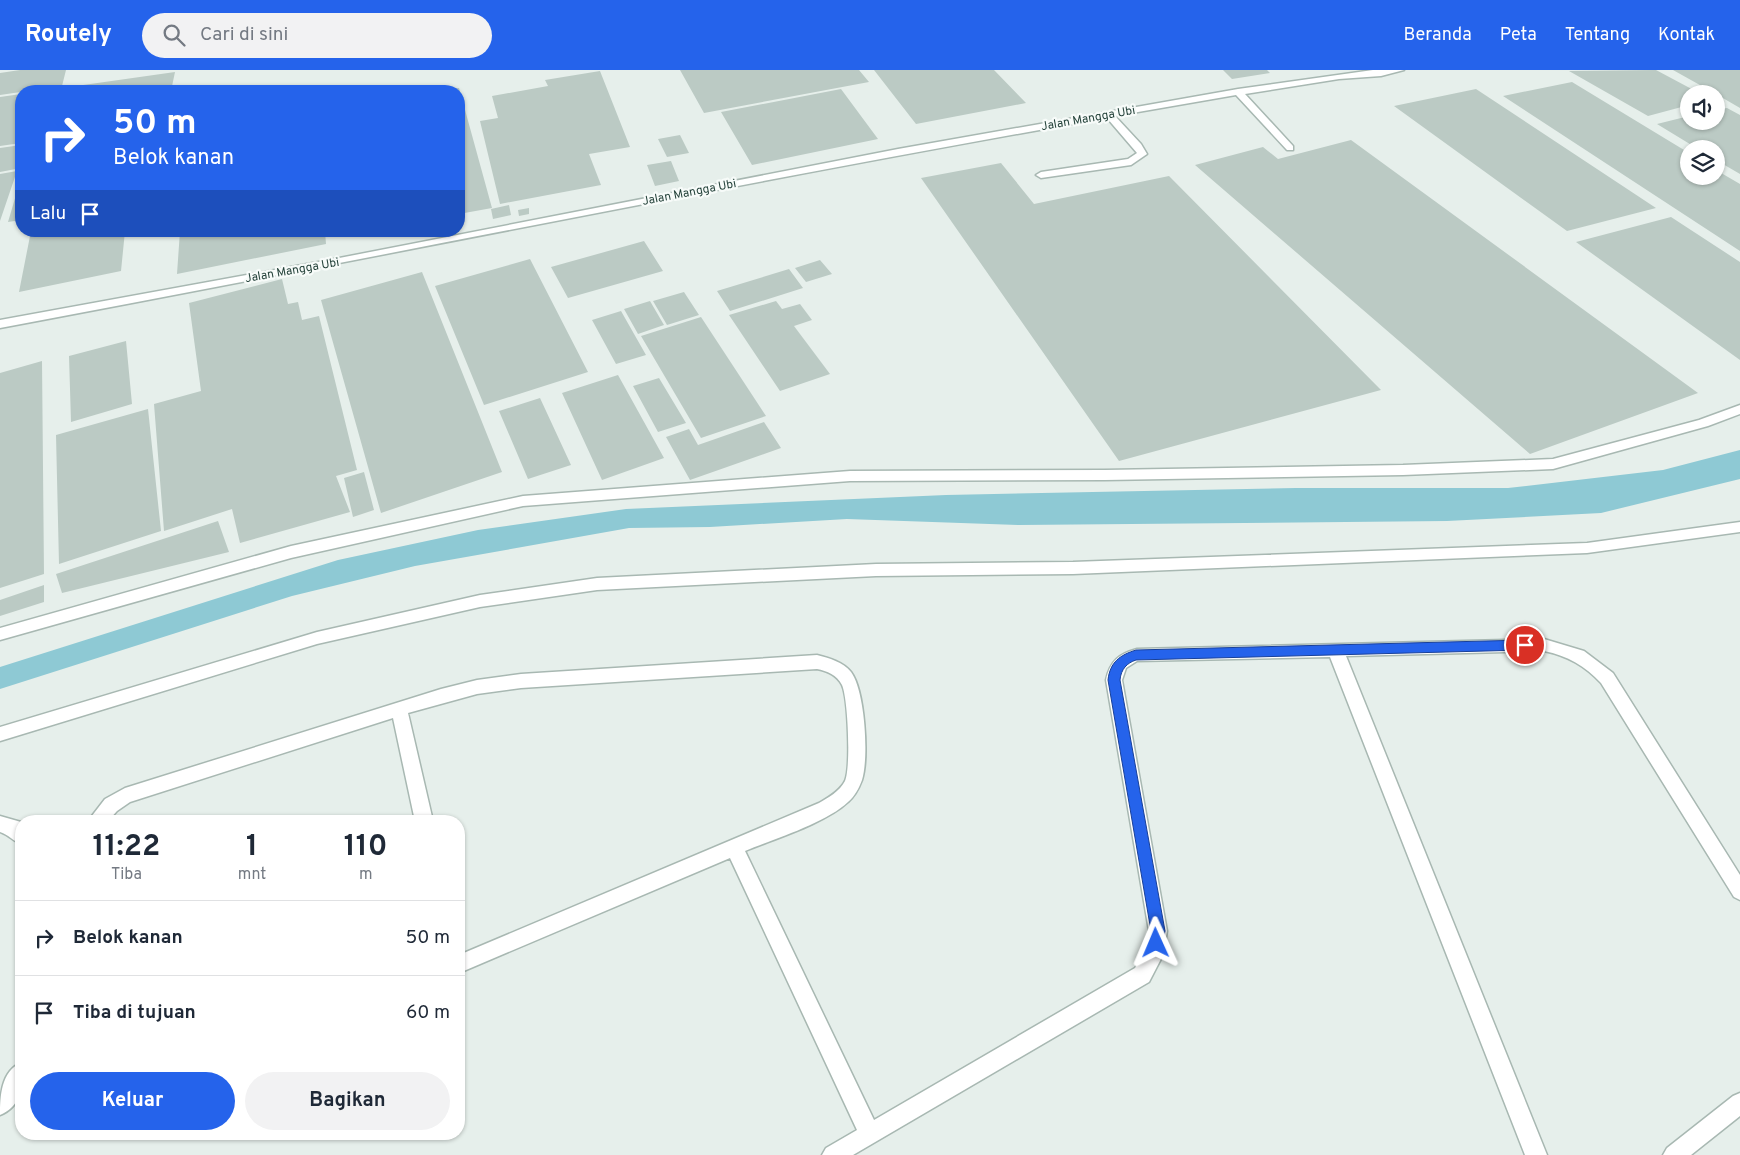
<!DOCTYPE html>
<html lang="id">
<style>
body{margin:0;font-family:Overpass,sans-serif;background:#f2f2f3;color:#1f2937;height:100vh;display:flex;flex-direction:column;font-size:19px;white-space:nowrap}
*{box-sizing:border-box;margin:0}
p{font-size:16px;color:#747a83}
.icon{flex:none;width:28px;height:28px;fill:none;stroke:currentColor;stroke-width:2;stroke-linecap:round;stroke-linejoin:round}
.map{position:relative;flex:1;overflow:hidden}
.drawer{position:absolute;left:15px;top:745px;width:450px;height:325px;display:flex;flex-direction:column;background:#fff;border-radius:20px;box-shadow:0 1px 4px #0004}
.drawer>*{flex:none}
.top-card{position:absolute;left:15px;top:15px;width:450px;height:152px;border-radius:20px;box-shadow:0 1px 4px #0004;background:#2563eb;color:#fff;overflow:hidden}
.controls{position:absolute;left:1680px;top:15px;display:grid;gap:10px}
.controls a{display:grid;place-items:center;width:45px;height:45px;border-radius:50%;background:#fff;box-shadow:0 1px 4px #0004;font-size:25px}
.pin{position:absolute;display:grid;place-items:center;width:42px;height:42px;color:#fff;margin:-21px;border:2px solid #fff;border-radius:50%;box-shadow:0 1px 5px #0007}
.me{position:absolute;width:55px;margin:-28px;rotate:359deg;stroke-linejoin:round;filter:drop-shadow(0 0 4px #0008)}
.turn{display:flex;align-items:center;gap:18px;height:105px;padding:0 15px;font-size:22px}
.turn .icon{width:65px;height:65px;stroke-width:2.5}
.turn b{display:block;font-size:35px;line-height:42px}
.then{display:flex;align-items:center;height:48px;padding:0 15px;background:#0003;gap:10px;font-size:19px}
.eta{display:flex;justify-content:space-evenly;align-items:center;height:85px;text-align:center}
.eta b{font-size:30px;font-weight:700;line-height:35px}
.cta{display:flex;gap:10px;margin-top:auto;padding:10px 15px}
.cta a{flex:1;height:58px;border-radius:30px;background:#2563eb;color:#fff;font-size:20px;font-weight:700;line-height:58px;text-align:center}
.cta a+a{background:#f2f2f3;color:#1f2937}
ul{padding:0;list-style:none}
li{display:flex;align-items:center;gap:15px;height:75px;padding:0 15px;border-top:1px solid #e0e1e3}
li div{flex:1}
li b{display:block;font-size:19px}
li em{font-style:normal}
header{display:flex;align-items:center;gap:30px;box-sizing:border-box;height:70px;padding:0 25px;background:#2563eb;color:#fff}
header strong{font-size:24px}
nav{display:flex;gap:28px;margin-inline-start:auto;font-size:18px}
.search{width:350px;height:45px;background:#f2f2f3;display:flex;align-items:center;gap:12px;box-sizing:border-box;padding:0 18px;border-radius:28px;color:#747a83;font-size:19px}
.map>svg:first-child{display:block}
</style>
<header>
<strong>Routely</strong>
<div class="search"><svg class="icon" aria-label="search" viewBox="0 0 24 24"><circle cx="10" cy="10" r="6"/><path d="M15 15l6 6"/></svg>Cari di sini</div>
<nav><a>Beranda</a><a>Peta</a><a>Tentang</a><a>Kontak</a></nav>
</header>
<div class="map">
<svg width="1740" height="1085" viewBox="0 0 1740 1085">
<rect width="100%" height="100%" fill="#e6efeb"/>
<path fill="#8ec9d4" d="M1740,380V409L1601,443L1447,451L1019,455L847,449L710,457L629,458L415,496L292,526L0,619V597L338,490L478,460L626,439L946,425L1296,418H1508L1663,400Z"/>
<path fill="#bbcac4" d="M20,0H66L62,16L0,25V3Z
M680,0H859L869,12L704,43Z
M874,0H994L1026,33L916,54Z
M1223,0H1267L1270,3L1232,9Z
M1656,0L1701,24H1689V35L1648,46L1569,1Z
M1673,0H1740V38L1716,24Z
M600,1L630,77L589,84L601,115L500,134L480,51L498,48L492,26L548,16L545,10Z
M175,2L171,21H48V20Z
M1572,12L1689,83V106H1716V100L1740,114V181L1503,26Z
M459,18L492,138L459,144V21L448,20Z
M841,19L878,69L752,95L721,42Z
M1476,19L1656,138L1567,161L1394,36Z
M21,24V73L0,76V27Z
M1727,38L1740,45V104L1716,90V79H1698L1657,54L1689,46V51H1716V40Z
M680,65L689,83L667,87L658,69Z
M1351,70L1698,323L1530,384L1195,95L1263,77L1278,89Z
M21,75V98L0,102V78Z
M671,91L679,111L655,116L647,95Z
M1001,93L1034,134L1169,106L1381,320L1119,391L921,108Z
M17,101L0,151V104Z
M21,108V150L8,152Z
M509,135L511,145L493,149L491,139Z
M529,138V144L519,146L518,140Z
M1671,147L1740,192V290L1576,172Z
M31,161H125L121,201L19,222Z
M180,161H325L326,174L177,204Z
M644,171L663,201L568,228L551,197Z
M530,189L588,302L484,335L435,216Z
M820,190L832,204L806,212L795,198Z
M789,199L803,218L730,241L717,221Z
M422,202L502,402L381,443L321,230Z
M282,209L288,234L298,232L302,250L319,246L357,400L336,406L350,442L240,473L232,439L164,461L154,334L201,321L189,233Z
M684,222L699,245L667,255L653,231Z
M650,231L664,255L638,264L624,239Z
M776,231L782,239L800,234L812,250L794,256L830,304L780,321L729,245Z
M621,241L646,285L616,294L592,250Z
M701,247L766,346L701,368L641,266Z
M126,271L132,334L71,352L69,286Z
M42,291L44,504L0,518V303Z
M618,305L664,388L602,410L562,323Z
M659,308L686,353L658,362L633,316Z
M540,328L571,395L528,409L499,341Z
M148,339L161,461L59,494L56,365Z
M764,352L781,378L690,410L666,367L689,359L698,375Z
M364,402L374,440L353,447L344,408Z
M218,451L229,482L62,523L56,504Z
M44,515V532L0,546V530Z"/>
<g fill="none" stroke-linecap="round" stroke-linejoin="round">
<defs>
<path id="lane" d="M1373,0H1404L1381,6L1339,9L1245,24L1293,76V80H1287L1236,25L1115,46L1141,74L1147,84L1131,95L1041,108L1036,105L1041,102L1128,89L1137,83L1107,48C737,113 369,189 0,258V250L329,190L898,79L1238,19Z
M1740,335V344L1708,356L1553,399L1403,405L1105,410L850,411L523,436L291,488L0,570V558L291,476L523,426L850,401L1105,400L1403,395L1553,389L1699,350Z"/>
<path id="street" d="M1740,452V462L1587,483L1073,504L876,506L597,520L480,537L317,574L0,671V657L317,562L480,525L597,508L876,494L1073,492L1587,473Z
M1544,569L1584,581L1613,603L1740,805V830L1734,827L1601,613C1585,596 1568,586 1544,581L1346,586L1547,1085H1525L1330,587L1137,591L1126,598L1122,610L1167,861L1163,885L1149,912L853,1085H822L826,1078L857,1060L730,788L459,903V885L819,733C828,728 840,721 845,711C851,697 848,628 842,615C837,605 827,601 817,599L521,618L477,624L408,643L433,751H415L393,648L130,732L117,741L108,751H88L105,729L125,718L441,619L477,610L521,604L817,585C829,588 843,592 851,602C865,621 869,687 862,710C859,718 855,726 848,732C826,753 774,769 745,781L874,1050L1135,898L1145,882L1149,861L1106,610C1110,591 1119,584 1137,579Z
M0,746L21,752V774C13,771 9,765 0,762Z
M21,993C22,1014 23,1036 0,1045C0,1027 1,1001 21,993Z
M1740,1023V1046L1691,1085H1663L1667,1078L1733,1026Z"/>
</defs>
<use href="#lane" stroke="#a8b8b2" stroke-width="3"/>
<use href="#street" stroke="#a8b8b2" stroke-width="3"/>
<use href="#lane" fill="#fff" fill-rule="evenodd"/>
<use href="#street" fill="#fff" fill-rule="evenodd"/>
</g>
<path fill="#2563eb" stroke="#184099" d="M1525,570L1531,575L1525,580L1136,590C1127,593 1121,599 1120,610L1165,861L1161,878L1156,880L1151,878L1149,873L1151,861L1108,610C1110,592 1120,585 1136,580Z"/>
<g text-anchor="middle" stroke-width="4.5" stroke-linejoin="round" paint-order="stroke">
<g font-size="12" fill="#24423a" stroke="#f7fbf9">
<text transform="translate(1088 48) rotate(-10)" y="4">Jalan Mangga Ubi</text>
<text transform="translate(689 122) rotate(-11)" y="4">Jalan Mangga Ubi</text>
<text transform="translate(292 200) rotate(-10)" y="4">Jalan Mangga Ubi</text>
</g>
</g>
</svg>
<div class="controls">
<a><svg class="icon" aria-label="sound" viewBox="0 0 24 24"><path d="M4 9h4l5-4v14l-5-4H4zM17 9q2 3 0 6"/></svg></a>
<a><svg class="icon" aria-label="layers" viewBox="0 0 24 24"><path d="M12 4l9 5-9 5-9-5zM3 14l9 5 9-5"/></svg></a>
</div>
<div class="pin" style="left:1525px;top:575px;background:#d93025"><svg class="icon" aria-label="arrive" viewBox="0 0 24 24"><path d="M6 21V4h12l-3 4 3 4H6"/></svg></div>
<svg class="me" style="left:1156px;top:873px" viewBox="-20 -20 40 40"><path d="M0-17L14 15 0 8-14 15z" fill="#2563eb" stroke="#fff" stroke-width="4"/></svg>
<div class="top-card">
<div class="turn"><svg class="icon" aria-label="right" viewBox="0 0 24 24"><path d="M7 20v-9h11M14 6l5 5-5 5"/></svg><div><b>50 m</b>Belok kanan</div></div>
<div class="then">Lalu<svg class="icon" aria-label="arrive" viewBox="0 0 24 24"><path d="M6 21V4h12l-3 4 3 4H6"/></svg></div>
</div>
<section class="drawer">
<div class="eta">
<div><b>11:22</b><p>Tiba</p></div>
<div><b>1</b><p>mnt</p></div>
<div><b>110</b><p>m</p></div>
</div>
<ul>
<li><svg class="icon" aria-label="right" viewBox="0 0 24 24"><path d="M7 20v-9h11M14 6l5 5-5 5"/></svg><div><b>Belok kanan</b></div><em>50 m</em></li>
<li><svg class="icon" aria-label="arrive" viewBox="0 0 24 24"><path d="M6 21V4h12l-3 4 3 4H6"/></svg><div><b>Tiba di tujuan</b></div><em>60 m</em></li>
</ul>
<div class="cta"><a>Keluar</a><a>Bagikan</a></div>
</section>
</div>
